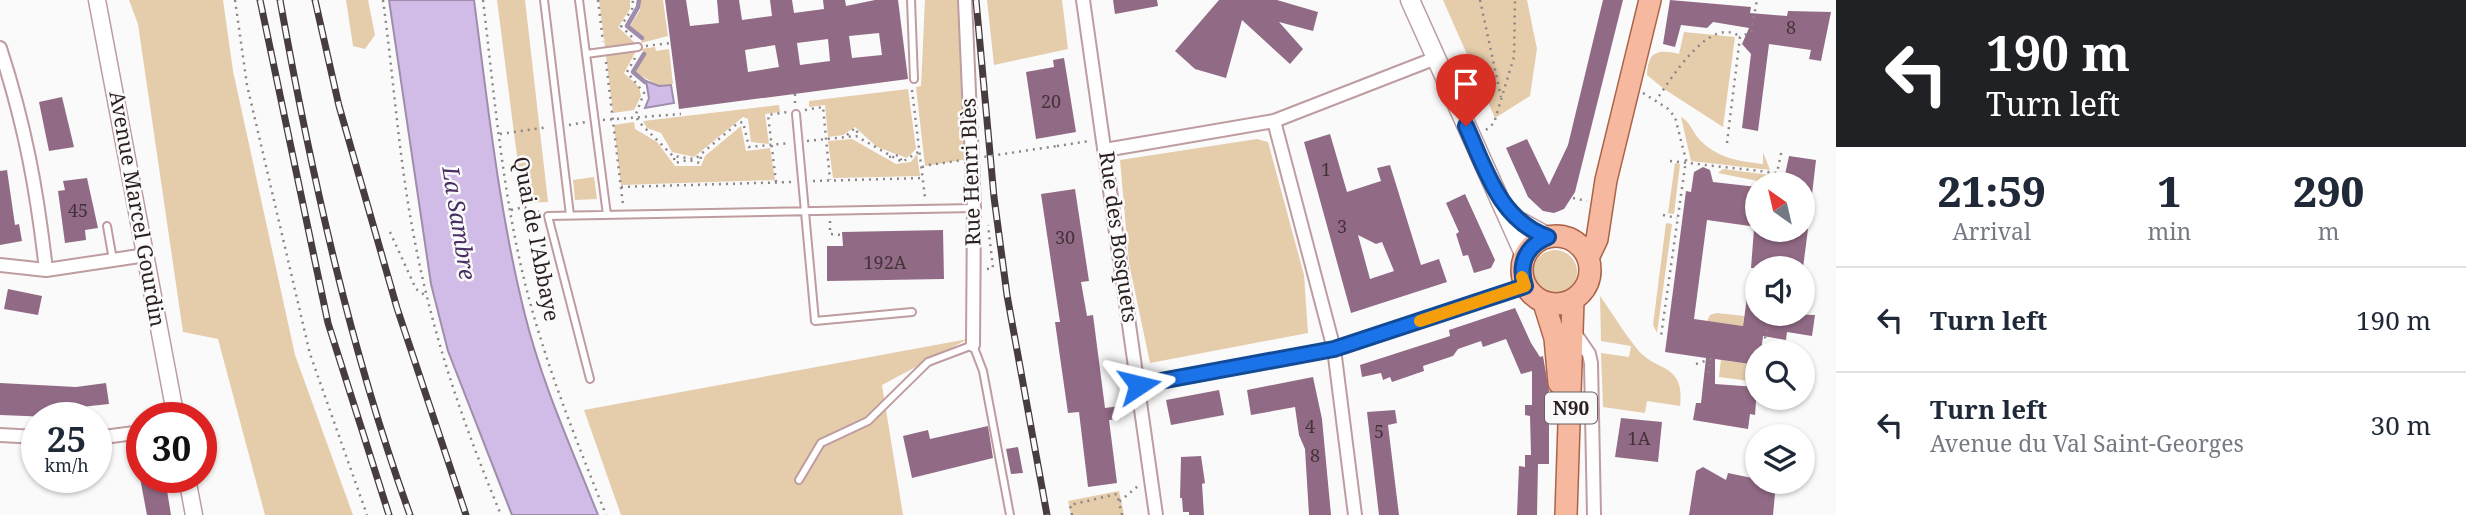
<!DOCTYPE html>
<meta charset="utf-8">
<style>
body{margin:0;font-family:"Noto Serif",serif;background:#f6f6f7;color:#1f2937;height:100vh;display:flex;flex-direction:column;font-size:26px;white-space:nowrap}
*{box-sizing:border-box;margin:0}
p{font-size:23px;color:#747a83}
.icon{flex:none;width:38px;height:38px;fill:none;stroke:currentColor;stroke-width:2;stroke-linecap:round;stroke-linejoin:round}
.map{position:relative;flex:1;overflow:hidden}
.drawer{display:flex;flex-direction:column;background:#fff;width:630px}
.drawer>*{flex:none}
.top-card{background:#202124;color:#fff;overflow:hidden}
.needle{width:46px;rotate:326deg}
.controls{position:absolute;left:1745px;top:172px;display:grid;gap:14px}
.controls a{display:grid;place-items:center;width:70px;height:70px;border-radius:50%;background:#fff;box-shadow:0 2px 5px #0004;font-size:35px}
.speed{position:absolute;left:21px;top:402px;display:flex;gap:14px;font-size:35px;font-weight:700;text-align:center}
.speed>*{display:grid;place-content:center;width:91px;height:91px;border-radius:50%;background:#fff;box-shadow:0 2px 5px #0004;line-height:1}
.speed small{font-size:18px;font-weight:400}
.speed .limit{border:10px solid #d22;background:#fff;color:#111}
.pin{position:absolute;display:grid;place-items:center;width:60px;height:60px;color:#fff;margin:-72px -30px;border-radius:50% 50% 50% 0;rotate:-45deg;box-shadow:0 0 7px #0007}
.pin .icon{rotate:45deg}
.me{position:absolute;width:77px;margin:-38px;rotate:80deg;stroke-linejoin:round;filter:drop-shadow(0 0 5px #0008)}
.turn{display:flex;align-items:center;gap:24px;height:147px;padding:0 35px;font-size:32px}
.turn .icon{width:91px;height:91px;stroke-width:2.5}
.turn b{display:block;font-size:49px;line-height:60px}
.eta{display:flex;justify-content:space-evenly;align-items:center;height:119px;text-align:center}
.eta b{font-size:42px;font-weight:800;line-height:49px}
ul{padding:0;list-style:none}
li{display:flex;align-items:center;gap:21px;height:105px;padding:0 35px;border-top:2px solid #e0e1e3}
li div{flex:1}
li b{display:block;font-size:26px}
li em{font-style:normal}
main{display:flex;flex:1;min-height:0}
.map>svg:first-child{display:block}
</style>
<main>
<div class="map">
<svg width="1836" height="515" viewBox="0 0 1836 515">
<rect width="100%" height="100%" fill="#fafafa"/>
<path fill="#e5ccab" d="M129,0H223L233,71L295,355L353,515H265L218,339L183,332L138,24Z
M346,0H368L375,35L365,49L353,46Z
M497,0H525L548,202L523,203Z
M599,0H630V9L618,27L635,43L605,47Z
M641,0H663L668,36L641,43L643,37L630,26L640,10Z
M925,0H958L968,159L925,166L916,87L921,86Z
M987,0H1062L1068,49L994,65Z
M1443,0H1527L1537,49L1530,96L1495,118Z
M1684,32L1735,37L1723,127L1664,89L1647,75C1648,51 1658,49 1679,54Z
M655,47L656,51L669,49L673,84L659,86L635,72L645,54L641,49Z
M636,51L624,73L639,87L641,96L634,110L613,113L606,55Z
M908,89L916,149L907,158L877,147L855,127L843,135L828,137L825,105L809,107V101Z
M779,105L780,112L765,114L769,144L751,142L748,119L743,117L694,157L672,152L661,133L647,128L643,121Z
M1681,117C1691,123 1691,129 1698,138C1716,158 1738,161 1763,164V152L1770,170L1691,161Z
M634,122L635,129L657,142L675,166H701L705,156L741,126L746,151L770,148L775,180L621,185L614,125Z
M852,139L896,164L911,162L917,154L920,176L833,178L828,141Z
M1257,139L1268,142L1304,275L1308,333L1150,363L1129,263L1120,160Z
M1675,163L1680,164L1674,214L1668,213Z
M1723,169L1770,175L1768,183L1718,173Z
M594,177L597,199L575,200L573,180Z
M1666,223L1672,224L1657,333L1653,325Z
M1533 272a22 22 0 1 1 44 0a22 22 0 1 1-44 0Z
M1600,296C1613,314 1624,333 1638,350C1658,373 1685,363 1680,406L1647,401L1645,413L1603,407L1601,353L1629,357L1631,346L1601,341Z
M1716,313L1744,316L1743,326L1707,321L1710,315Z
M968,339L882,385L903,515H621L584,410Z
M1721,360L1757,365V382L1719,377Z
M1119,491L1124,515H1071L1068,501Z"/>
<path fill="#d0bce7" stroke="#9f8dab" stroke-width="2" d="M389,0H474C488,106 499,212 525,315C542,384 572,449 598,515H512L448,351L431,284Z
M646,81L659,86L671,85L674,103L645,108L649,98Z"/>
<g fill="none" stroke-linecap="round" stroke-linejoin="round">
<path stroke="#9f8dab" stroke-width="4.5" d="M639,0L638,7L627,26L642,38
M644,54L633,72L645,82"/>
</g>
<path fill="#916a85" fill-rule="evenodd" d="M665,0H686L690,26L719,23L717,0H739L742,20L772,16L770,0H792L794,13L824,9L823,0H845L846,6L875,0H898L908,79L679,109ZM879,33L882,55L852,58L849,36ZM828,39L830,61L800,65L797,43ZM775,45L779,67L748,72L745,50Z
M1113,0H1157L1158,6L1115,14Z
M1219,0H1277L1318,12L1313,31L1279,22L1303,49L1290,64L1242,20L1226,78L1195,69L1175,51Z
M1603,0H1623L1575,192L1564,209L1554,213L1543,211L1528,197L1506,148L1527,139L1549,185L1568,145Z
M1670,0L1751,7L1750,13L1787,16L1788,11L1831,12L1821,61L1809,59L1811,50L1769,44L1758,131L1742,128L1751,54L1742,44L1749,28L1713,22L1707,28L1681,25L1675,47L1663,44Z
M1064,58L1076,132L1036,139L1026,72L1054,67L1053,60Z
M62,97L74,147L49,151L39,102Z
M1330,134L1347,192L1381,181L1377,168L1390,165L1421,265L1439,259L1447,282L1351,313L1304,142ZM1358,235L1376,244L1382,242L1394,271L1370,279Z
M1789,156L1816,160L1810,212L1802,211V184H1783Z
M1703,167L1710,170L1713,182L1757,187V227L1707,220L1694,319L1743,326L1750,276H1757V313L1815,315L1812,336L1787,332L1786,340L1763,336L1761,352H1757V365L1715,359V384L1757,387L1755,415L1750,414L1748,429L1693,420L1696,403H1701L1706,358L1665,352L1686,191L1691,192L1694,172Z
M7,170L15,225L19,224L22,241L0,245V171Z
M87,178L98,228L85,230L86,240L65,243L58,191L65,190L63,181Z
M1075,189L1089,281L1081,282L1087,316L1093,315L1105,408L1120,406L1121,419L1109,420L1117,483L1088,487L1079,412L1068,413L1055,322H1060L1041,194Z
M1465,194L1495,260L1491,268L1474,273L1468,255L1463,256L1456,234L1459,232L1446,203Z
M1754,229H1808L1803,268H1751Z
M943,230L944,279L827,281V246H843L842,232Z
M8,289L42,296L38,315L4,309Z
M1515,308L1531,343L1540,357L1543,356L1549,391V464H1538L1537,515H1517L1519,466L1525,467V455H1531L1530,416L1525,415V405H1532V371L1521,374L1506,339L1483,347L1481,341L1458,349L1453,356L1423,366L1424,371L1392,382L1390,377L1383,380L1381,373L1362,377L1360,365L1450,336L1449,330Z
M1313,377L1322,419L1331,515H1309L1305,449L1299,435L1295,407L1251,415L1247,390Z
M0,383L76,387L106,383L109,404L81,407L52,404L51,417L0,415Z
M1219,390L1224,415L1171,425L1166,400Z
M1395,410L1397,423L1388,425L1399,515H1379L1367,412Z
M1621,418L1662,422L1658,462L1615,457Z
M988,426L993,458L912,478L903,436L928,430L930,439Z
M1018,447L1023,473L1011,474L1006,449Z
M1201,456L1205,483L1202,484L1204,515H1189V512H1183L1182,498H1180L1181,457Z
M1703,467L1726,480L1728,473L1776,483L1773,515H1689L1696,471Z
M140,478H165L171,515H147Z"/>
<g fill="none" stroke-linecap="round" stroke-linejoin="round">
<defs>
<path id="service" d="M544,0L570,215
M579,0L607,215
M911,0L914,79
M586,54L638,47
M796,114L815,321L912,312
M107,226L113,260
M590,379L548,216L974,208
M799,480L821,443L868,421L928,362L973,345L983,371L1010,515"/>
<path id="minor" d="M965,0L974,208L973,345
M1083,0L1156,515
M0,48C25,125 37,190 46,270
M1274,121L1334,349L1355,515
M1105,150L1274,121L1436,58
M0,265L46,270L146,255
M1574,332L1589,354L1591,363L1594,515
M1139,385L1334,349L1526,286
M0,435L37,437
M96,438L142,432"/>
<path id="tertiary" d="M97,0L176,418
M187,478L194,515"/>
<path id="secondary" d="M1410,0L1525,256
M1505,208L1517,220L1548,237"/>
<path id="primary" d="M1522 270a34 34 0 1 1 68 0a34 34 0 1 1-68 0Z
M1588,258L1597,239L1606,180L1650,0
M1544,303L1555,338L1559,383
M1566,515L1573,301"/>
</defs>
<use href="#service" stroke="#be9ca0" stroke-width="10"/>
<use href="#minor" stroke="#be9ca0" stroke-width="16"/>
<use href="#tertiary" stroke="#be9ca0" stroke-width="19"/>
<use href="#secondary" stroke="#be9ca0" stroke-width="21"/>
<use href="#primary" stroke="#ab6348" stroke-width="24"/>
<path stroke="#8c8586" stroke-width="2.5" stroke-dasharray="2 5" stroke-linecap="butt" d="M235,0L247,85L310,354L367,515
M383,0C394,81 399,162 415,242C433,337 464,426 501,515
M483,0C494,93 502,188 524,279C544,361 575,437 606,515
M598,0L603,42
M1480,0L1501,97
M632,37L621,26L632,9L633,0
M646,46L670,43
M635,58L627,72L644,93L636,114L638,121L673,156L695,159L738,123L743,122L749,147L790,143
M606,62L623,205
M912,90L925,198
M1643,93L1667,108L1675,117L1686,160L1661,336
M795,94V105
M1659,96C1672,77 1710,16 1739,36
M805,110L823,107L830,180
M603,120L681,114
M569,125L586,122
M1486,130L1494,123L1514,57L1515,0
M500,134L548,127
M847,135L855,128L860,137
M807,141L856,136L902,162L920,151
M1727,143L1740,37L1751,32L1757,0
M1057,146L1090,141
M889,157L899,155L902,162
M674,158L675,163L688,160L700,163L701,156
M1670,161L1777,173L1782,149
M922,167L929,165
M813,181L924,178
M776,182L768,115L788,112
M1775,184L1777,173
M621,187L792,182
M1573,198L1587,201
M511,210L524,207L539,212
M1663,215L1677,218
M830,221V234L842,235
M390,232L416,289L426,296
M987,269L993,268L988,225
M1770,316L1765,338L1770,352
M1696,364L1711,359L1708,375
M1072,515L1070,505L1117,494L1119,502
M1122,515L1119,502L1138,486"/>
<use href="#service" stroke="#fff" stroke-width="6"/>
<use href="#minor" stroke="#fff" stroke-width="12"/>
<use href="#tertiary" stroke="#fff" stroke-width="16"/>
<use href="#secondary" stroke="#fff" stroke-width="18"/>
<use href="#primary" stroke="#f6b89e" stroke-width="21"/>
<defs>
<path id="rail" d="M260,0L328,323L389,515
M280,0C311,173 350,349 410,515
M315,0L339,106L397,308L466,515
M976,0L994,197L1007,295L1047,515"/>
</defs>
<use href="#rail" stroke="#483d3e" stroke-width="7"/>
<use href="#rail" stroke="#fafafa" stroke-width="4.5" stroke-dasharray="13" stroke-linecap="butt"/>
<path stroke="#8c8586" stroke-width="2.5" stroke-dasharray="2 5" stroke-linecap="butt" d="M929,165L1057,146"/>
</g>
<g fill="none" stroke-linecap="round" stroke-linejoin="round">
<defs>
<path id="route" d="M1139,385L1334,349L1525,286C1518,264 1526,246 1548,237C1500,221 1485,168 1466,126"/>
</defs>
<use href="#route" stroke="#114b97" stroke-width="18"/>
<use href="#route" stroke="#1a73e8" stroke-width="12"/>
<path stroke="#f59e0b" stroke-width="12" d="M1420,321L1525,286L1522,277"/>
</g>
<g text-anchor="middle" stroke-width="5" stroke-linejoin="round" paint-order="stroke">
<g font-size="18" fill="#453239">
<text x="1791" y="34">8</text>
<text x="1051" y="108">20</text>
<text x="1326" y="176">1</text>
<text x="78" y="217">45</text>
<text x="1342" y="233">3</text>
<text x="1065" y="244">30</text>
<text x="885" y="269">192A</text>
<text x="1310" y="433">4</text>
<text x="1379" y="438">5</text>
<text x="1639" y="445">1A</text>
<text x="1315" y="462">8</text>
</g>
<rect fill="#fafafa" stroke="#6a6161" stroke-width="2" x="1545" y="392.5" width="52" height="31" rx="5"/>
<g font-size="19" font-weight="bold" fill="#2c1f20">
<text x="1571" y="415">N90</text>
</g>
<g font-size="21" fill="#2c1f20" stroke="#fafafa">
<text transform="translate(971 172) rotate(-92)" y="7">Rue Henri Blès</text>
<text transform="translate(137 209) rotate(80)" y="7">Avenue Marcel Gourdin</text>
<text transform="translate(1118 237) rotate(82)" y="7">Rue des Bosquets</text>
<text transform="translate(536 239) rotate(79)" y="7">Quai de l'Abbaye</text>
</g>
<g font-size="23" font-style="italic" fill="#492e63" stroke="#fafafa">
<text transform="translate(459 223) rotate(81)" y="8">La Sambre</text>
</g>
</g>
</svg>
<div class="controls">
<a><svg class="needle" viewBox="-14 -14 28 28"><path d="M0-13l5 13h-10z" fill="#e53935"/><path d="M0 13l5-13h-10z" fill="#747a83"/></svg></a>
<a><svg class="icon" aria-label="sound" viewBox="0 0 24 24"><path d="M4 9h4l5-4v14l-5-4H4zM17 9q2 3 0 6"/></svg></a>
<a><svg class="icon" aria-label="search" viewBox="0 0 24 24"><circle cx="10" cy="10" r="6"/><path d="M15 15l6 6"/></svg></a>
<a><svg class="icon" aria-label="layers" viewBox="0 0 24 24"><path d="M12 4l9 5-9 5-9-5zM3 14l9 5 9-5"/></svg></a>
</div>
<div class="speed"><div>25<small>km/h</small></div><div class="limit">30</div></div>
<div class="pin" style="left:1466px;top:126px;background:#d93025"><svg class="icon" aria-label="arrive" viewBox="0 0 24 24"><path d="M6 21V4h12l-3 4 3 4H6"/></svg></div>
<svg class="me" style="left:1139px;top:385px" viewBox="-20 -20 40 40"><path d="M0-17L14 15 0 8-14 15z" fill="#1a73e8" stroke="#fff" stroke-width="4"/></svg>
</div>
<section class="drawer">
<div class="top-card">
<div class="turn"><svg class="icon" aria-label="left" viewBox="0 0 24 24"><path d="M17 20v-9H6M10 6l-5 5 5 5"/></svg><div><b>190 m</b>Turn left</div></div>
</div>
<div class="eta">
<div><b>21:59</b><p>Arrival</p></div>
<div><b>1</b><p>min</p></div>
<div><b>290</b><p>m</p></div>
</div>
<ul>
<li><svg class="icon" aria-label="left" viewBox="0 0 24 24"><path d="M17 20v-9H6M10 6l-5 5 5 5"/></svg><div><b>Turn left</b></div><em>190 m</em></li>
<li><svg class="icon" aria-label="left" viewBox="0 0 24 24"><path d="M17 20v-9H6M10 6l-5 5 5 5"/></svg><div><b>Turn left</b><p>Avenue du Val Saint-Georges</p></div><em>30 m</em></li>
</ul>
</section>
</main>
